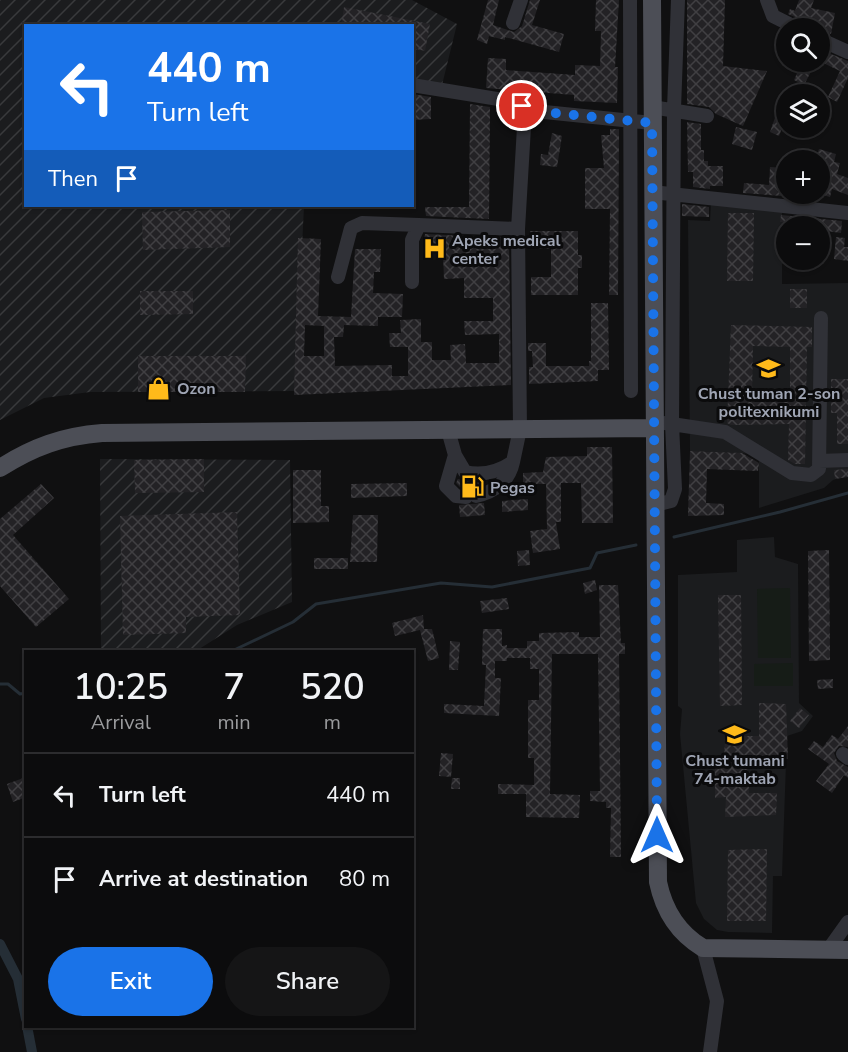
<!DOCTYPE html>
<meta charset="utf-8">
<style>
body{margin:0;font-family:"Nunito Sans",sans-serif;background:#151516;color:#f1f3f6;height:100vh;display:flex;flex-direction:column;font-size:22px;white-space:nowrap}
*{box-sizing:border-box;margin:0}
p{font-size:20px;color:#9a9b9d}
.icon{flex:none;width:33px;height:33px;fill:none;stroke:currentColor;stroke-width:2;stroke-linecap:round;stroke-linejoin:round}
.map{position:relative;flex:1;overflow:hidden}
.side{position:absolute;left:24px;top:650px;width:390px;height:378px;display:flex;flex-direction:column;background:#0c0c0d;border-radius:0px;box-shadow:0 2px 4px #0004,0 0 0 2px #2c2c2e}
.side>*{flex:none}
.guide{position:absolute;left:24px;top:24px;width:390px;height:183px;border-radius:0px;box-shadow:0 2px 4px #0004,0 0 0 2px #2c2c2e;background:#1a73e8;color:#fff;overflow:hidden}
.controls{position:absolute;left:776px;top:18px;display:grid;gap:12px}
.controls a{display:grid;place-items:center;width:54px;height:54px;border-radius:50%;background:#0c0c0d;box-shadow:0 2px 4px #0004,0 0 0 2px #2c2c2e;font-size:30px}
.pin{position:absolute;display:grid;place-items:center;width:51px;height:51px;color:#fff;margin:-26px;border:3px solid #fff;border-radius:50%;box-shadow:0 2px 6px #0007}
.me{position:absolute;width:66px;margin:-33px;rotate:0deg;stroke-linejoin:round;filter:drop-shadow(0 0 4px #0008)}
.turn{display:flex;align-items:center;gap:21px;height:126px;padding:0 24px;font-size:27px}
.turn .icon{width:78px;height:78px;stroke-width:2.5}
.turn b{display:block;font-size:42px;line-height:51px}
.then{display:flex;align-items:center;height:57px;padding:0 24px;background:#0003;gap:12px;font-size:22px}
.eta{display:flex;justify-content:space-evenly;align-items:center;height:102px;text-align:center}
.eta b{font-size:36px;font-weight:600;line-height:42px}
.button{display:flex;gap:12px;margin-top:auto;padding:12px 24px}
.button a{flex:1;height:69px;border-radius:36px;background:#1a73e8;color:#fff;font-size:24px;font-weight:600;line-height:69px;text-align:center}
.button a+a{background:#151516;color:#f1f3f6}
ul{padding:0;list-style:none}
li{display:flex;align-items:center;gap:18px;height:84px;padding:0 24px;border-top:2px solid #2c2c2e}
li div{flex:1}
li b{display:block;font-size:22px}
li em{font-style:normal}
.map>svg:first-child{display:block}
</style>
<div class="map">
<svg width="848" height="1052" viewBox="0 0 848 1052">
<defs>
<pattern id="industrial-furrows" width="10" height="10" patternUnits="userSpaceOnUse" patternTransform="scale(1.5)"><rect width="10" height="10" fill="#1b1c1e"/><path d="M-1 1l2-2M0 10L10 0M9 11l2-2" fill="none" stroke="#393a3c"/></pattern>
<pattern id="building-cross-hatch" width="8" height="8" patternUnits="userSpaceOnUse" patternTransform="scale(1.5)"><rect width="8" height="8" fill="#232225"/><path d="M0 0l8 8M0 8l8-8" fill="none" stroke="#403f42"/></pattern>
</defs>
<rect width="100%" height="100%" fill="#101011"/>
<path fill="#1b1c1e" d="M711,202L782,211V284L848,283V475L833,480L824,488L759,508V454L690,451L688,220L710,221Z
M774,537L775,557L798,564L799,703L813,716L802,731L787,736L782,876H773L772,933L728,932L717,930L704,919L696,903L680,734L682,709L678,706V575L737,572V540Z"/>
<path fill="url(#industrial-furrows)" d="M0,0H412L457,24L441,89H413L412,26H26V206H304L295,391L90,392L44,398L0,420Z
M100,459L290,460L292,602L237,625L196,651H101Z"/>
<path fill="#161c17" d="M790,588L791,658H758L757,589Z
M793,663V686H754V664Z"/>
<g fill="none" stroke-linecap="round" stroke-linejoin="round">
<path stroke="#252e36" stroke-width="3" d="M674,537L780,512L848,493
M232,651L293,622L316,604L441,583L492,587L590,568L597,553L636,545
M0,684H8L20,694L26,693"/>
<path stroke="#252e36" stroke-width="10" d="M0,944L18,979L26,1019
M27,1026L32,1052"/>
</g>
<path fill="url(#building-cross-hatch)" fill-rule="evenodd" d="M488,0H499L493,25L514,32L522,26L530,0H540L532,25L564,34L559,52L505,37V40L489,36L487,44L477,40Z
M596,0H619L615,67H618L617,103L574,101V95L486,88L488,58L506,59V70L575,75V65L600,66L601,31H595Z
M687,0H725L723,66L767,71L743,126L716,114L709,107L687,104Z
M799,0H814L811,8L835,13L831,34L819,28H806L802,20L788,14L790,9L795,11Z
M344,7L430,24L425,51L412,48V26H341Z
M819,49L848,61V78L837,102L828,97L840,71L819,61Z
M802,62H816L804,85L794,80Z
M785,89L786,117L779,136L770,132Z
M412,94L431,97V119L412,120Z
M470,104L490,107L489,219L426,216L425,207H469Z
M687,122L701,124V150H704V161H708V166H723V186H710V189L693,187V172H688Z
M736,127L757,132L752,150L732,144Z
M610,129H619L618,295H609L610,209H585V168H604L601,135H610Z
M552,133L562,136L557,167L540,165L541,154L548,155Z
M819,149L836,154L834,162L840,163L837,174L848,178V195L832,189L830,197L819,194V160H815Z
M770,167L784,168L782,196L743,193L744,183L769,185Z
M682,204L709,207V217L682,216Z
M230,210V247L143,250L142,212Z
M728,213H754L753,281H727Z
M781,215L842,221L841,233L819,230V226L780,222Z
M530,231H578V255H582V268H578V295H531V277H551V249H530Z
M425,234L509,238L511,385L294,395L298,238L321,239L318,316L351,317L355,249H381L380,272H374L373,293L403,294L402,317H378V326L344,325L343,337H334L335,366L392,365V376H408V347H390L389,333H401L400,320L421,319V342H432V360H451L450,345L465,344L466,363H499V334L465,335L464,321H493V298H464V278L444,279L443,253H423ZM305,325L324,326V356H304Z
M836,237L845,238L844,247H848V261L834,259Z
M790,289H807V308H790Z
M140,291H193V314L140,315Z
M591,303H608L609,370H598V381L529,384V367H533L532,351H528V343H546V366H589V361H591Z
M731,325L812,327V347H807L805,464H795L788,460L789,424L731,425L727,423ZM753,346L790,347V395L752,394Z
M138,356H246L245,392H138Z
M831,379H848V444H837V413H831Z
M587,447H612L613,523H582L581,483H561V522H556L560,549L533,553L530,531L547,529L546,484H523V473L543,472L546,457L587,456Z
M690,451L742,453L759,463L758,471L707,469L706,503L724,504V515L688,516Z
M204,459V492L135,493L134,460Z
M848,469V477L835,479L834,470Z
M293,470H321V506H329V522L293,523Z
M458,479L470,482L486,483L470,489L460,487L456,483Z
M407,483V496L351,498V484Z
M41,484L54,498L13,535L69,599L36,627L0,586V519Z
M528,499V510L502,512V501Z
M484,503L485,515L460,517L459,505Z
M237,512L240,615L186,617V633L123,635L120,516Z
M353,515H378L377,562H350Z
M529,550L530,565L518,566L517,551Z
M829,550L830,660L809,661L808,551Z
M314,558H348V569H314Z
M595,580L597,590L585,594L583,583Z
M599,585H618L621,643H625V654H619L621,857H610L611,808H606V802L590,801V791H600L598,654H552L550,794L580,795L579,818L526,817V794H498V784L534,785V758H528V700H539V669H530V658H507V661H495V678H501L499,716L444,713V704L484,706L486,665H482L483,629H502V646L507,645V648H527V641H539V633L579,632V637H600Z
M718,595H741L742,705L720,706Z
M507,598L509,609L482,613L480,601Z
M423,615L424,629H432L439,658L428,661L420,630L395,636L392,623Z
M450,641L460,642L458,670H449Z
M833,679V688L818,689L817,680Z
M759,703L786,704L788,759H748L749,793H777L776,815L725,817L726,797L715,798V764L724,762L725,736H759Z
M800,708L809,715L799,728L790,721Z
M848,726V747L839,746L834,753L837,761L848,767V778L844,775L832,793L816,781L829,764L808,749L814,741L823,747L832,735L838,739Z
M441,753L453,754L451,777L439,776Z
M26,777V797L13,802L7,784Z
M452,778H460V789H451Z
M767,849L766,921H727L728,850Z"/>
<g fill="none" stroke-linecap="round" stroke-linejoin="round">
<path stroke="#303137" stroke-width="14" d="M630,0L631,391
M767,0L773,16L797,28
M513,23L521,0
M819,39L848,52
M412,85L516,102L525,110
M652,107L707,116
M652,192L848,213
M338,277L351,228L362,223L419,225
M412,282V240L419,225L518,229
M665,423L725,432L792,473L811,475L819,469L821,318
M448,430L455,455L465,472C482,476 498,472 513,462L520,429L518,229L525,110L652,123
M455,455L446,486L456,496L466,497
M819,461L848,460
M476,496C495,492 509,481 513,462
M655,505L671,501L675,489L672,424L674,109L678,0
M843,754L848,758
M703,948L717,1001L710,1052
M828,950L848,922"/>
<path stroke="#4c4e56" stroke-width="18" d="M652,0L658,882C664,911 678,933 703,948L848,950
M0,468C33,447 63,436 102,433L654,428"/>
</g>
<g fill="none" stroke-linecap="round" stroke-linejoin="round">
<path stroke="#1a73e8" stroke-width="10" stroke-dasharray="0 18" d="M522,106L525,110L652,123L657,835"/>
</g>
<defs>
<symbol id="hospital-bare" viewBox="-9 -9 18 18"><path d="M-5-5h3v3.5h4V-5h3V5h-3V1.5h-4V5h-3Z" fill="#ffba1a" stroke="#0b0b0c" stroke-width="2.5" paint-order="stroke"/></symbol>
<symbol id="university-bare" viewBox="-9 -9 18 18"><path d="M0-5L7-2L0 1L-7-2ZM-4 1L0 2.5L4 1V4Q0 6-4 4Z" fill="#ffba1a" stroke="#0b0b0c" stroke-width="2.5" paint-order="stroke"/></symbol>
<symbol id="shop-bare" viewBox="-9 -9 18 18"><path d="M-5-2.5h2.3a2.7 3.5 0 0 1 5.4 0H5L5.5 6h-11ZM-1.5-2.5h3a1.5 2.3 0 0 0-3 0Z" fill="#ffba1a" stroke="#0b0b0c" stroke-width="2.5" paint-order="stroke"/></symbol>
<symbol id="fuel-bare" viewBox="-9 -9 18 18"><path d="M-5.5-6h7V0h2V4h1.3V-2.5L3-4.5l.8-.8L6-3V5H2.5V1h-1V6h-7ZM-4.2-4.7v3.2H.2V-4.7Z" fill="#ffba1a" stroke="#0b0b0c" stroke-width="2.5" paint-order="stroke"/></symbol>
<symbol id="school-bare" viewBox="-9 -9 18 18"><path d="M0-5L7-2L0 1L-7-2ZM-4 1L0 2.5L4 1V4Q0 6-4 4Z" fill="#ffba1a" stroke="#0b0b0c" stroke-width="2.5" paint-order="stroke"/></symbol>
</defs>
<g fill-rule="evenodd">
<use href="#hospital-bare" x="418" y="232" width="33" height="33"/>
<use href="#university-bare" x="752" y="352" width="33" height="33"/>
<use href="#shop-bare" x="142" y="372" width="33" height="33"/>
<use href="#fuel-bare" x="456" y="470" width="33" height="33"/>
<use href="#school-bare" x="718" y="718" width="33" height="33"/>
</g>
<g text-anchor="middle" stroke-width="6" stroke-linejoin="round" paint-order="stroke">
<g font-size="16" font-weight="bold" fill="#9fa5b4" stroke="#0b0b0c" text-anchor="start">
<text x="452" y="246">Apeks medical<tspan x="452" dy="18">center</tspan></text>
<text x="177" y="394">Ozon</text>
<text x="769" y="399" text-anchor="middle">Chust tuman 2-son<tspan x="769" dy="18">politexnikumi</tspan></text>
<text x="490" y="493">Pegas</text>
<text x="735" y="766" text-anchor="middle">Chust tumani<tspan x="735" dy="18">74-maktab</tspan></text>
</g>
</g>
</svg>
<div class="controls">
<a><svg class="icon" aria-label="search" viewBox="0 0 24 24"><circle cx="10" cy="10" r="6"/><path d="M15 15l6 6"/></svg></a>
<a><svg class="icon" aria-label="layers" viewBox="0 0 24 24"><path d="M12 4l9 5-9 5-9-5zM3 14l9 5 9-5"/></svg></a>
<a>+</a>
<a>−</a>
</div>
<div class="pin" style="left:522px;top:106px;background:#d93025"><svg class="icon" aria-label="arrive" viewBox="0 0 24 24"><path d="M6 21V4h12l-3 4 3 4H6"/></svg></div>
<svg class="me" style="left:657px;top:835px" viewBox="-20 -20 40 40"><path d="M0-17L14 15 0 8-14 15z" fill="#1a73e8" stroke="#fff" stroke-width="4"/></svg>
<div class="guide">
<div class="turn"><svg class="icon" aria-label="left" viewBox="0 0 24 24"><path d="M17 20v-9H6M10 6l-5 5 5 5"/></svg><div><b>440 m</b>Turn left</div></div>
<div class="then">Then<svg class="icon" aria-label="arrive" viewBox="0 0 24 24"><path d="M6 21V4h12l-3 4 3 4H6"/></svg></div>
</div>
<section class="side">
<div class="eta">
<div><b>10:25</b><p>Arrival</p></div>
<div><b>7</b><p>min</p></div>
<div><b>520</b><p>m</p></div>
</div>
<ul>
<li><svg class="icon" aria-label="left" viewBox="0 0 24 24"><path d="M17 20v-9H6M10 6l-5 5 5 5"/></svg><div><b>Turn left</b></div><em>440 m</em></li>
<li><svg class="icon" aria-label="arrive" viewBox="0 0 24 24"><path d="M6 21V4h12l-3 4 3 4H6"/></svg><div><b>Arrive at destination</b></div><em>80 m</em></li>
</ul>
<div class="button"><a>Exit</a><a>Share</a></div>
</section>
</div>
